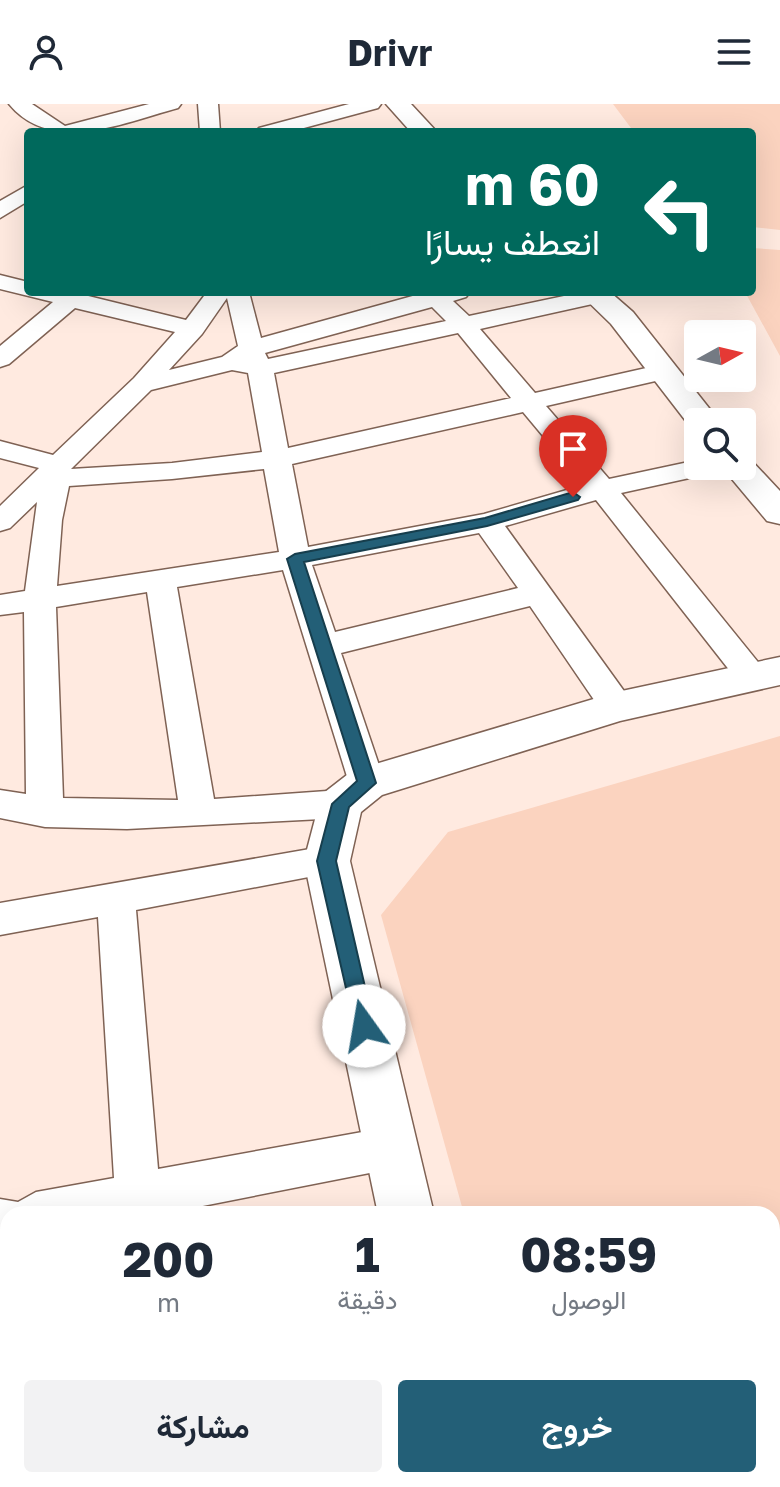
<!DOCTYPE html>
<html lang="ar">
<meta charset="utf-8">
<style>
body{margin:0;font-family:"Golos Text",Vazirmatn,sans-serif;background:#f2f2f3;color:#1f2937;direction:rtl;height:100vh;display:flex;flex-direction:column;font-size:30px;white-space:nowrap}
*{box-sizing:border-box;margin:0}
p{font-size:26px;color:#747a83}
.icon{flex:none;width:44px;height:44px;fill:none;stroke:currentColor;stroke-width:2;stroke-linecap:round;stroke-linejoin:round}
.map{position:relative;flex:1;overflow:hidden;direction:ltr}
.panel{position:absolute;left:0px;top:1102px;width:780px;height:282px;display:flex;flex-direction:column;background:#fff;border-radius:24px 24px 0 0;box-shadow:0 8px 32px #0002;direction:rtl}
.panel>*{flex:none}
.top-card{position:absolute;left:24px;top:24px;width:732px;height:168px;border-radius:8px;box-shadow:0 8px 32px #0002;direction:rtl;background:#00695c;color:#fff;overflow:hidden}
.needle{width:52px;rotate:82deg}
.controls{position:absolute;left:684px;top:216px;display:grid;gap:16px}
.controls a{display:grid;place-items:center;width:72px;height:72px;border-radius:8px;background:#fff;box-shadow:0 8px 32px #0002;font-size:40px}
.pin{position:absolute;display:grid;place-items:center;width:68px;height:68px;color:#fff;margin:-82px -34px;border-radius:50% 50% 50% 0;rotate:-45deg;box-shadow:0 0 8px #0007}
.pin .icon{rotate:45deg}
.me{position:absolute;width:88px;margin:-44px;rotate:347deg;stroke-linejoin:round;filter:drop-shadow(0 0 6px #0008)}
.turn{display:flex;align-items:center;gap:28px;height:168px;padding:0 24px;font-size:36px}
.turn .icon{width:104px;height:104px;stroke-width:2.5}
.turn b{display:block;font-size:56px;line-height:68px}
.eta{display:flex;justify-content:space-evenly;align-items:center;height:136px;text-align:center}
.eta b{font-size:48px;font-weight:700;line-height:56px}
.primary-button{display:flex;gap:16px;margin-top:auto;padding:16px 24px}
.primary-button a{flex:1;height:92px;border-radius:8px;background:#235f77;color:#fff;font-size:32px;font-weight:700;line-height:92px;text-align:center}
.primary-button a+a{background:#f2f2f3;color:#1f2937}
header{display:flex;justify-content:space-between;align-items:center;height:104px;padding:0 24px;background:#fff;font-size:36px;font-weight:700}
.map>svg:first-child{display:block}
</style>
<header><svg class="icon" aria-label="menu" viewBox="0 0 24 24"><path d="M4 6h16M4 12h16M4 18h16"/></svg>Drivr<svg class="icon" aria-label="person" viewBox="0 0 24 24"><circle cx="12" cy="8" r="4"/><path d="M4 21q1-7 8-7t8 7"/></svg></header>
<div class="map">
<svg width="780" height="1383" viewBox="0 0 780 1383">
<rect width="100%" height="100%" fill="#ffeae0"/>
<path fill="#fbd3bf" d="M613,0H780V126L752,123V28H634Z
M752,144L780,146V252L745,188H752Z
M780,632V1383H649L639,1376H772V1110H464L381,811L448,728Z"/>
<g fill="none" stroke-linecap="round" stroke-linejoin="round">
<defs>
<path id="street" d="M9,0H32L65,22L149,0H181L178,4C125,18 52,52 9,0Z
M198,0H218L220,28H200Z
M349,0H381L378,4L289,28H256L259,24Z
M28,81V97L0,114V97Z
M0,171L28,178V188H72L186,216L207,188H249L261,234L427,188H470L466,193L453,197L469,212L583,188H607L610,192L606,197L480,225L535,289L664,260L673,263L677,268L673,273L546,302L609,375L698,356V362H721L717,368L621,389L770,573L765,581L753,585L741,581L596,396L505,422L629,594L634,603L629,612L617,615L605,612L530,502L341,549L385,679L380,688L367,692L354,688L349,679L283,466L177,483L214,695L341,686L354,690L359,700L354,710L341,714L127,725L45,723L0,714V686L26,690L24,508L0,511V491L25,487L37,398L10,424L0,427V402L39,364L0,354V337L53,351L134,274L175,228L75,204L9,260L0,263V242L53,198L0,185ZM227,194L238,242L222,253L169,266L202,230ZM432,203L446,217L268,255L265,249ZM458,229L511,294L288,344L274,269ZM232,266L248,269L262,348L172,359L71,365L151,286ZM523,308L584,381L484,410L308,443L292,360ZM264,365L279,448L57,482L62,416L69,382L172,375ZM479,429L518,484L335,528L312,461ZM147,488L178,696L63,694L56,503Z
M327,742L340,747L346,757L340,767L136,806L158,1065L390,1023L406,1029L412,1044L406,1059L390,1065L162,1110H8V1138L0,1139V1095L18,1098L36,1088L114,1074L98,813L0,831V799Z
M137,1376H189L190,1383H138Z"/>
<path id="secondary" d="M386,0H411L437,28H411Z
M578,188H610L633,208L720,318H698V326L692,325L611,220Z
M742,353L750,355L780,387V420L767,417L721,362H742Z
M780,553V581L620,617L382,691L361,708L350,757L434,1110H378L304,757L319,700L325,688L352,667L617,588Z
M436,1376H500L502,1383H438Z"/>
</defs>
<use href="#street" stroke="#7f6254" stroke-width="3"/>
<use href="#secondary" stroke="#7f6254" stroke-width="3"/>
<use href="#street" fill="#fff" fill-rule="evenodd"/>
<use href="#secondary" fill="#fff" fill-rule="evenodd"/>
</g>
<path fill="#235f77" stroke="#173e4d" stroke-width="2" d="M573,388L580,393L578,396L487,422L304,458L376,679L349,703L336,757L374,922L371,928L364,931L356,928L317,757L332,700L357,677L287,455L295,450L485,414Z"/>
</svg>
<div class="controls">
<a><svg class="needle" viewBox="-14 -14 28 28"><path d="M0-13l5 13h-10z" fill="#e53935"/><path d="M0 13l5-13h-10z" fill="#747a83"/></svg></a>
<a><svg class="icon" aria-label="search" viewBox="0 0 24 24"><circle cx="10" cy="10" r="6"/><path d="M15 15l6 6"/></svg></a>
</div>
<div class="pin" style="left:573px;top:393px;background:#d93025"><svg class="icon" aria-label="arrive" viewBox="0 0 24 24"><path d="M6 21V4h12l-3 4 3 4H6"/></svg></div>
<svg class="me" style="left:364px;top:922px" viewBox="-20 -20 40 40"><circle r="19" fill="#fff"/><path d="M0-13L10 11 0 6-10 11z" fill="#235f77"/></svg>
<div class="top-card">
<div class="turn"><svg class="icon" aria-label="left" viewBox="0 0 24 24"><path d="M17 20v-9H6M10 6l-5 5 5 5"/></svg><div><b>60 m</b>انعطف يسارًا</div></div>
</div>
<section class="panel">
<div class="eta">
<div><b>08:59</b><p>الوصول</p></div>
<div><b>1</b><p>دقيقة</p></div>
<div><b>200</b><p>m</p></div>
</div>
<div class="primary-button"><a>خروج</a><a>مشاركة</a></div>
</section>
</div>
